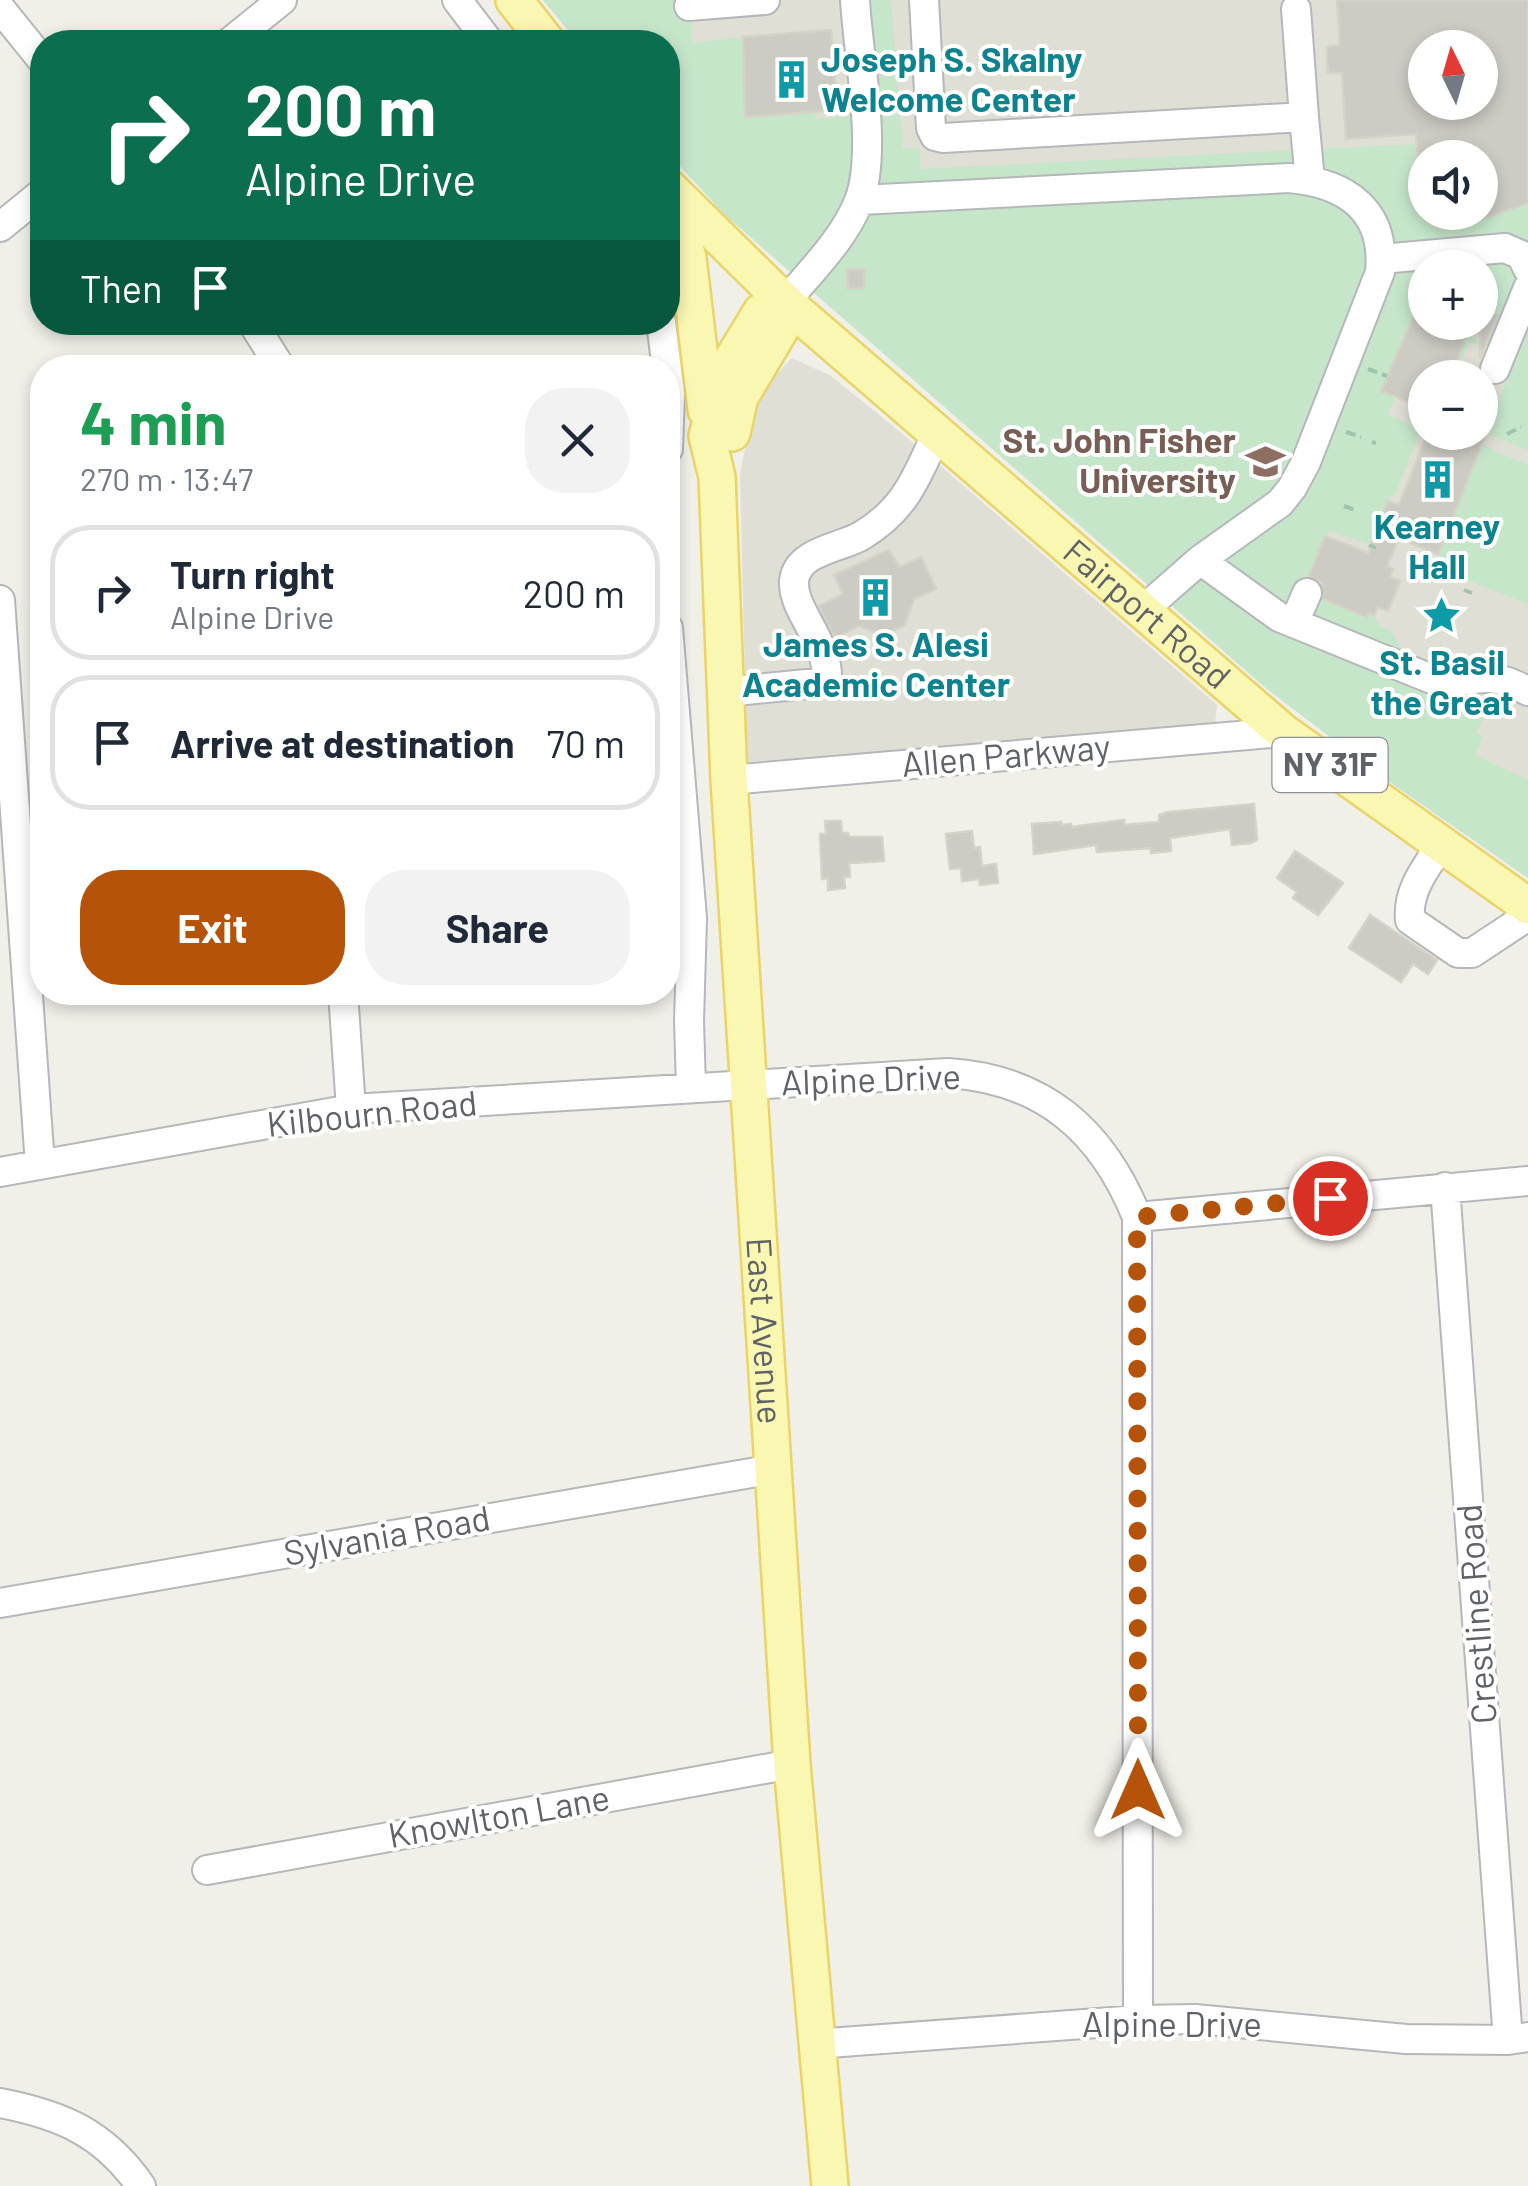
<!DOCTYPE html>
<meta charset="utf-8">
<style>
body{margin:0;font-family:Barlow,sans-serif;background:#f2f2f3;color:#1f2937;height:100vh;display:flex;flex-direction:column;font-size:38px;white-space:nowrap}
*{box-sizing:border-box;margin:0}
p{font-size:32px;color:#747a83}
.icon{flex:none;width:55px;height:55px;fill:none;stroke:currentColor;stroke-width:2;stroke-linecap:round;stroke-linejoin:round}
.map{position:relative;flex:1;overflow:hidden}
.side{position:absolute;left:30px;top:355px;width:650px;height:650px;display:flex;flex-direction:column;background:#fff;border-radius:40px;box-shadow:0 5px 15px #0003}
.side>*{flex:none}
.banner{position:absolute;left:30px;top:30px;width:650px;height:305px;border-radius:40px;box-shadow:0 5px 15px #0003;background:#0b6e4f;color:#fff;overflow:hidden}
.needle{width:65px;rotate:355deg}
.buttons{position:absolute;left:1408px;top:30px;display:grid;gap:20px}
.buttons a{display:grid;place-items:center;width:90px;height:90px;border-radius:50%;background:#fff;box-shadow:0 5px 15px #0003;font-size:50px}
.pin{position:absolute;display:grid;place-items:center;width:85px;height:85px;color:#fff;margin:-42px;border:5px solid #fff;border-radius:50%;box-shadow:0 2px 10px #0007}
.me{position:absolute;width:110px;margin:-55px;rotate:0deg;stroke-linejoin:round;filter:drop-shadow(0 0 8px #0008)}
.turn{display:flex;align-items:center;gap:35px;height:210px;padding:0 50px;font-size:45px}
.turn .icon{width:130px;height:130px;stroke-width:2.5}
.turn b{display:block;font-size:70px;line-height:85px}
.then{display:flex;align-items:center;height:95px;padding:0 50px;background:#0003;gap:20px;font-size:38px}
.round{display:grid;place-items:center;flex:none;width:105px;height:105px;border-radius:40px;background:#f2f2f3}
.headline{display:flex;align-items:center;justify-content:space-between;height:170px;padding:0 50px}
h1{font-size:60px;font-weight:700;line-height:75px;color:#1e9e55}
.primary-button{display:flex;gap:20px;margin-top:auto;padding:20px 50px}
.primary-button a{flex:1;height:115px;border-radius:40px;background:#b45309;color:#fff;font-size:40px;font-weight:700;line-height:115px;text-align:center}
.primary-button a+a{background:#f2f2f3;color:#1f2937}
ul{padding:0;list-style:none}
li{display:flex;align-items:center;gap:30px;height:135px;margin:0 20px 15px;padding:0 30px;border:5px solid #e0e1e3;border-radius:40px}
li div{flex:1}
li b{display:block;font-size:38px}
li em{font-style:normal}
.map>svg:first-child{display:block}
</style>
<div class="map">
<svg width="1528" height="2186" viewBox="0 0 1528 2186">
<rect width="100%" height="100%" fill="#f0efe8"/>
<path fill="#e0dfd6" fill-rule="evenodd" d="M543,0H1528V878L1384,778L1267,689L724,214L668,153V42H578ZM1425,48H1480V102H1425ZM1425,158H1480V212H1425ZM1425,268H1480V322H1425ZM1425,378H1480V432H1425Z
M792,358L831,376L915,444L1217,705L1215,725L747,762L740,474L755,397Z"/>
<path fill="#c6e6ca" d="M543,0H680L690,17L692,43L743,37L748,87L743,88L746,117L815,112L816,119L879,114L866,0H891L903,148H919L921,169L1417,144L1420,195H1425V212L1438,213V224L1477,221L1528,202V294L1494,347L1469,343L1455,377H1450L1467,336L1487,343L1498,316L1480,308V268H1425V291L1381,391L1395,397L1388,415L1421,429L1395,496H1391L1371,544L1329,531L1303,591L1365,616L1368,613L1374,615L1380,627L1393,632L1400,648L1391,671L1459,693L1460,696L1484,695L1500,702L1492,716L1485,715L1476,732L1482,737L1475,755L1528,780V878L1384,778L1267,689L724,214L668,153V42H578Z
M1528,323V450L1486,434Z
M1481,441L1492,450L1528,464V604L1449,573L1435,572L1438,554Z"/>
<path fill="#cccbc4" stroke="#d5d2c6" stroke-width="2.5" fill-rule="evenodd" d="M1337,0H1528V203L1480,220V158H1418L1416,134L1346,139L1342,73H1328L1327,60V47L1340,45ZM1425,48H1480V102H1425Z
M831,30L837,110L745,117L743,37Z
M864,269V288L848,289L847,270Z
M1424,293L1425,322H1472L1450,378H1425V409L1381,391Z
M1480,308L1498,315L1480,358Z
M1480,397L1498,404L1438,554L1399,538L1387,566L1393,569L1390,577L1400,581L1388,611L1378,607L1374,615L1368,613L1366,617L1323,599L1322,583L1309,576L1325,536L1368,553L1388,501L1399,505L1428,432H1480Z
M888,550L900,567L921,557L936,589L914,599L904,626L883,635L859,626L835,638L819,606L843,594L834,575Z
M1254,804L1257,840L1251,843L1232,845L1230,829L1170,838L1171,851L1151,853V848L1097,852L1096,845L1034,854L1032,824L1061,822V825L1071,824L1072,827L1124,820V825L1159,822V815L1169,812Z
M825,821H841L842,833H848L849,837H882L884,861L849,863L850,877H844L845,888L828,890V878L822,879L820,834H826Z
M972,831L974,848L980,847L982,866L996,864L998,883L980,885L979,879L962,881L961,868L950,869L946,834Z
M1295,851L1343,883L1318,915L1293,898L1297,892L1277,878Z
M1370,915L1437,960L1428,974L1413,964L1401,982L1349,948Z"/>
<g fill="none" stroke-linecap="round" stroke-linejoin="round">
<defs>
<path id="minor" d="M457,0L489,42
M924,0L931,128L935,136L943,138L1304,117L1310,180
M689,6L765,0
M0,8L42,60
M1296,9L1304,117
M230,42L282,0
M860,200L1289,178C1346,183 1386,210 1380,272L1306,462L1292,488L1280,503L1200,560L1143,610
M0,227L42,193
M1381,259L1505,248L1521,255L1528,269
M785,302C811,271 844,239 859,201C878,151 858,55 855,0
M252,322L281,368
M661,322L670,394L668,449
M1495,369L1528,288
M1200,560L1279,617L1434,680C1454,685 1470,677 1490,678C1504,679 1515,685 1528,691
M0,600L40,1165
M1294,623L1307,593
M668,628L692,918L689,1021L691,1088
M726,692L827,682C830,642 792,611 794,581C797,551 840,548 861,536C906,509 916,478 937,433
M729,780L1283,732
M1442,843C1426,868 1407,890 1410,920L1458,953H1472L1528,916
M343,992L351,1109
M0,1172L351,1109L948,1073C1043,1079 1102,1130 1137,1217L1138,2020
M1445,1187L1508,2040
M1137,1217L1528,1181
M0,1603L774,1469
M207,1870L792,1764
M815,2044L1138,2020L1195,2019L1406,2039L1508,2040L1528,2037
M0,2103C62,2115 104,2133 141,2186"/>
<g id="major">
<path d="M514,0L547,42"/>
<path id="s1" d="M668,187L785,302L1283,732L1528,906"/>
<path d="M670,190L688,258L706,410"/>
<path id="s2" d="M785,302L761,312L724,373L707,436L717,477L729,780L792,1764L830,2186"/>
<path d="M732,433L740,397L780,330L785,302"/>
</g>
</defs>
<use href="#minor" stroke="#b5b7bb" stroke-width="32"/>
<use href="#major" stroke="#ead468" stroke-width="40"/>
<path stroke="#9ec4ae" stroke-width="4" stroke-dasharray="10 5" stroke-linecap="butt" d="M1368,369L1387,376
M1346,432L1361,437
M1507,434L1521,427
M1372,442L1376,443
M1344,506L1355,510
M1369,545L1376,548
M1464,590L1472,593"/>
<use href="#minor" stroke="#fff" stroke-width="28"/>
<use href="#major" stroke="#faf7b3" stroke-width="35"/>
</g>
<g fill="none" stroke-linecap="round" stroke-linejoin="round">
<path stroke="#b45309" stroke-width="18" stroke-dasharray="0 32.4" d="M1138,1790L1137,1217L1330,1198"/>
</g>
<defs>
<symbol id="building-bare" viewBox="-9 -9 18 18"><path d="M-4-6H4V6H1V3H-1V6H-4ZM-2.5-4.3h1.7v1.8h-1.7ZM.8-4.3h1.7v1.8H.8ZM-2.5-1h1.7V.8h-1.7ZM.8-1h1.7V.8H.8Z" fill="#0f9aa8" stroke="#fff" stroke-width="2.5" paint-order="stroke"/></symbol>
<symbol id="university-bare" viewBox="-9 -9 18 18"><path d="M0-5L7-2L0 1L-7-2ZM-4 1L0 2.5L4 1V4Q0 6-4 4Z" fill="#8d6e63" stroke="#fff" stroke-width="2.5" paint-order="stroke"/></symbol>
<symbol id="sight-bare" viewBox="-9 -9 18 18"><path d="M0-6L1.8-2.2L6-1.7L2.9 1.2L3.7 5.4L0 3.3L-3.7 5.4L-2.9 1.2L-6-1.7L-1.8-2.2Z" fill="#0f9aa8" stroke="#fff" stroke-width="2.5" paint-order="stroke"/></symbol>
</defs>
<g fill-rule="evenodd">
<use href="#building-bare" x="764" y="52" width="55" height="55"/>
<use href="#university-bare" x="1238" y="434" width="55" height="55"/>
<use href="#building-bare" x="1410" y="452" width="55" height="55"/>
<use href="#building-bare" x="848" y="570" width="55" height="55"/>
<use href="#sight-bare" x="1414" y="588" width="55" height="55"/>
</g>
<g text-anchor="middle" stroke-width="8" stroke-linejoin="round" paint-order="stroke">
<rect fill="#fff" stroke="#8f9195" stroke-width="2.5" x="1272.5" y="738" width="115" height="54" rx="8"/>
<g font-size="32" font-weight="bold" fill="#5f6267">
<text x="1330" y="776">NY 31F</text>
</g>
<g font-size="35" font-weight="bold" fill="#0d838f" stroke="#fff">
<text x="821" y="72" text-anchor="start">Joseph S. Skalny<tspan x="821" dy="40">Welcome Center</tspan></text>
<text x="1437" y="539">Kearney<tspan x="1437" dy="40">Hall</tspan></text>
<text x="876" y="657">James S. Alesi<tspan x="876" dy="40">Academic Center</tspan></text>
<text x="1442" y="675">St. Basil<tspan x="1442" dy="40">the Great</tspan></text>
</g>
<g font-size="35" font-weight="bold" fill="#785e54" stroke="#fff" text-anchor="end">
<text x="1236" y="453">St. John Fisher<tspan x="1236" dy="40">University</tspan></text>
</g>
<g font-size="35" fill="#5f6267" stroke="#fff">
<text dy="12" stroke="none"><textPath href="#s1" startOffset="642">Fairport Road</textPath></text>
<text transform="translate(1006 756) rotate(-5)" y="12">Allen Parkway</text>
<text transform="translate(871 1080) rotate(-2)" y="12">Alpine Drive</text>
<text transform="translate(372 1114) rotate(-6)" y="12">Kilbourn Road</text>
<text dy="12" stroke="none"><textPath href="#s2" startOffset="1060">East Avenue</textPath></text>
<text transform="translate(387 1536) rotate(-10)" y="12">Sylvania Road</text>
<text transform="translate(1477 1614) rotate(-94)" y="12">Crestline Road</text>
<text transform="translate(499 1817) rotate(-10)" y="12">Knowlton Lane</text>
<text x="1172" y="2037">Alpine Drive</text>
</g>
</g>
</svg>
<div class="buttons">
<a><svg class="needle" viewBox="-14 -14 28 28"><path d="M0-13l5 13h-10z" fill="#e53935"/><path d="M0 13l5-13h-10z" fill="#747a83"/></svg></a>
<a><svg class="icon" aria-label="sound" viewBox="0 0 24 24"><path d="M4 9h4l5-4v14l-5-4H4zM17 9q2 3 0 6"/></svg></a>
<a>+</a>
<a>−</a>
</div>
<div class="pin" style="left:1330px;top:1198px;background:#d93025"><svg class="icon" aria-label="arrive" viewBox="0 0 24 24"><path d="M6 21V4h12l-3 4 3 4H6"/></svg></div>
<svg class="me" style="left:1138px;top:1790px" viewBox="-20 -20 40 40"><path d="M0-17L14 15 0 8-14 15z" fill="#b45309" stroke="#fff" stroke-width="4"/></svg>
<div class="banner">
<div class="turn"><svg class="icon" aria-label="right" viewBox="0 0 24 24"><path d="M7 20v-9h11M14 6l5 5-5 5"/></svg><div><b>200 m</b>Alpine Drive</div></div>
<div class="then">Then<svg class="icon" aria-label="arrive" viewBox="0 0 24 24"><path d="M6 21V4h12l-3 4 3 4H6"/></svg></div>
</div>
<section class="side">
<div class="headline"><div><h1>4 min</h1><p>270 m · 13:47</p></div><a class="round"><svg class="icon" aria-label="close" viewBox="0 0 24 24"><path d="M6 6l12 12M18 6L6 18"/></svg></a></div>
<ul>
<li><svg class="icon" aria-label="right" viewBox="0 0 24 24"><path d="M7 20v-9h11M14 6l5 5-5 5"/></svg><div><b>Turn right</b><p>Alpine Drive</p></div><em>200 m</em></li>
<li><svg class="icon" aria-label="arrive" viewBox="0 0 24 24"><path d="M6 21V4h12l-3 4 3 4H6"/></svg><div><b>Arrive at destination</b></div><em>70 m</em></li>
</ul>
<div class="primary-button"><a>Exit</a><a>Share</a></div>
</section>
</div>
